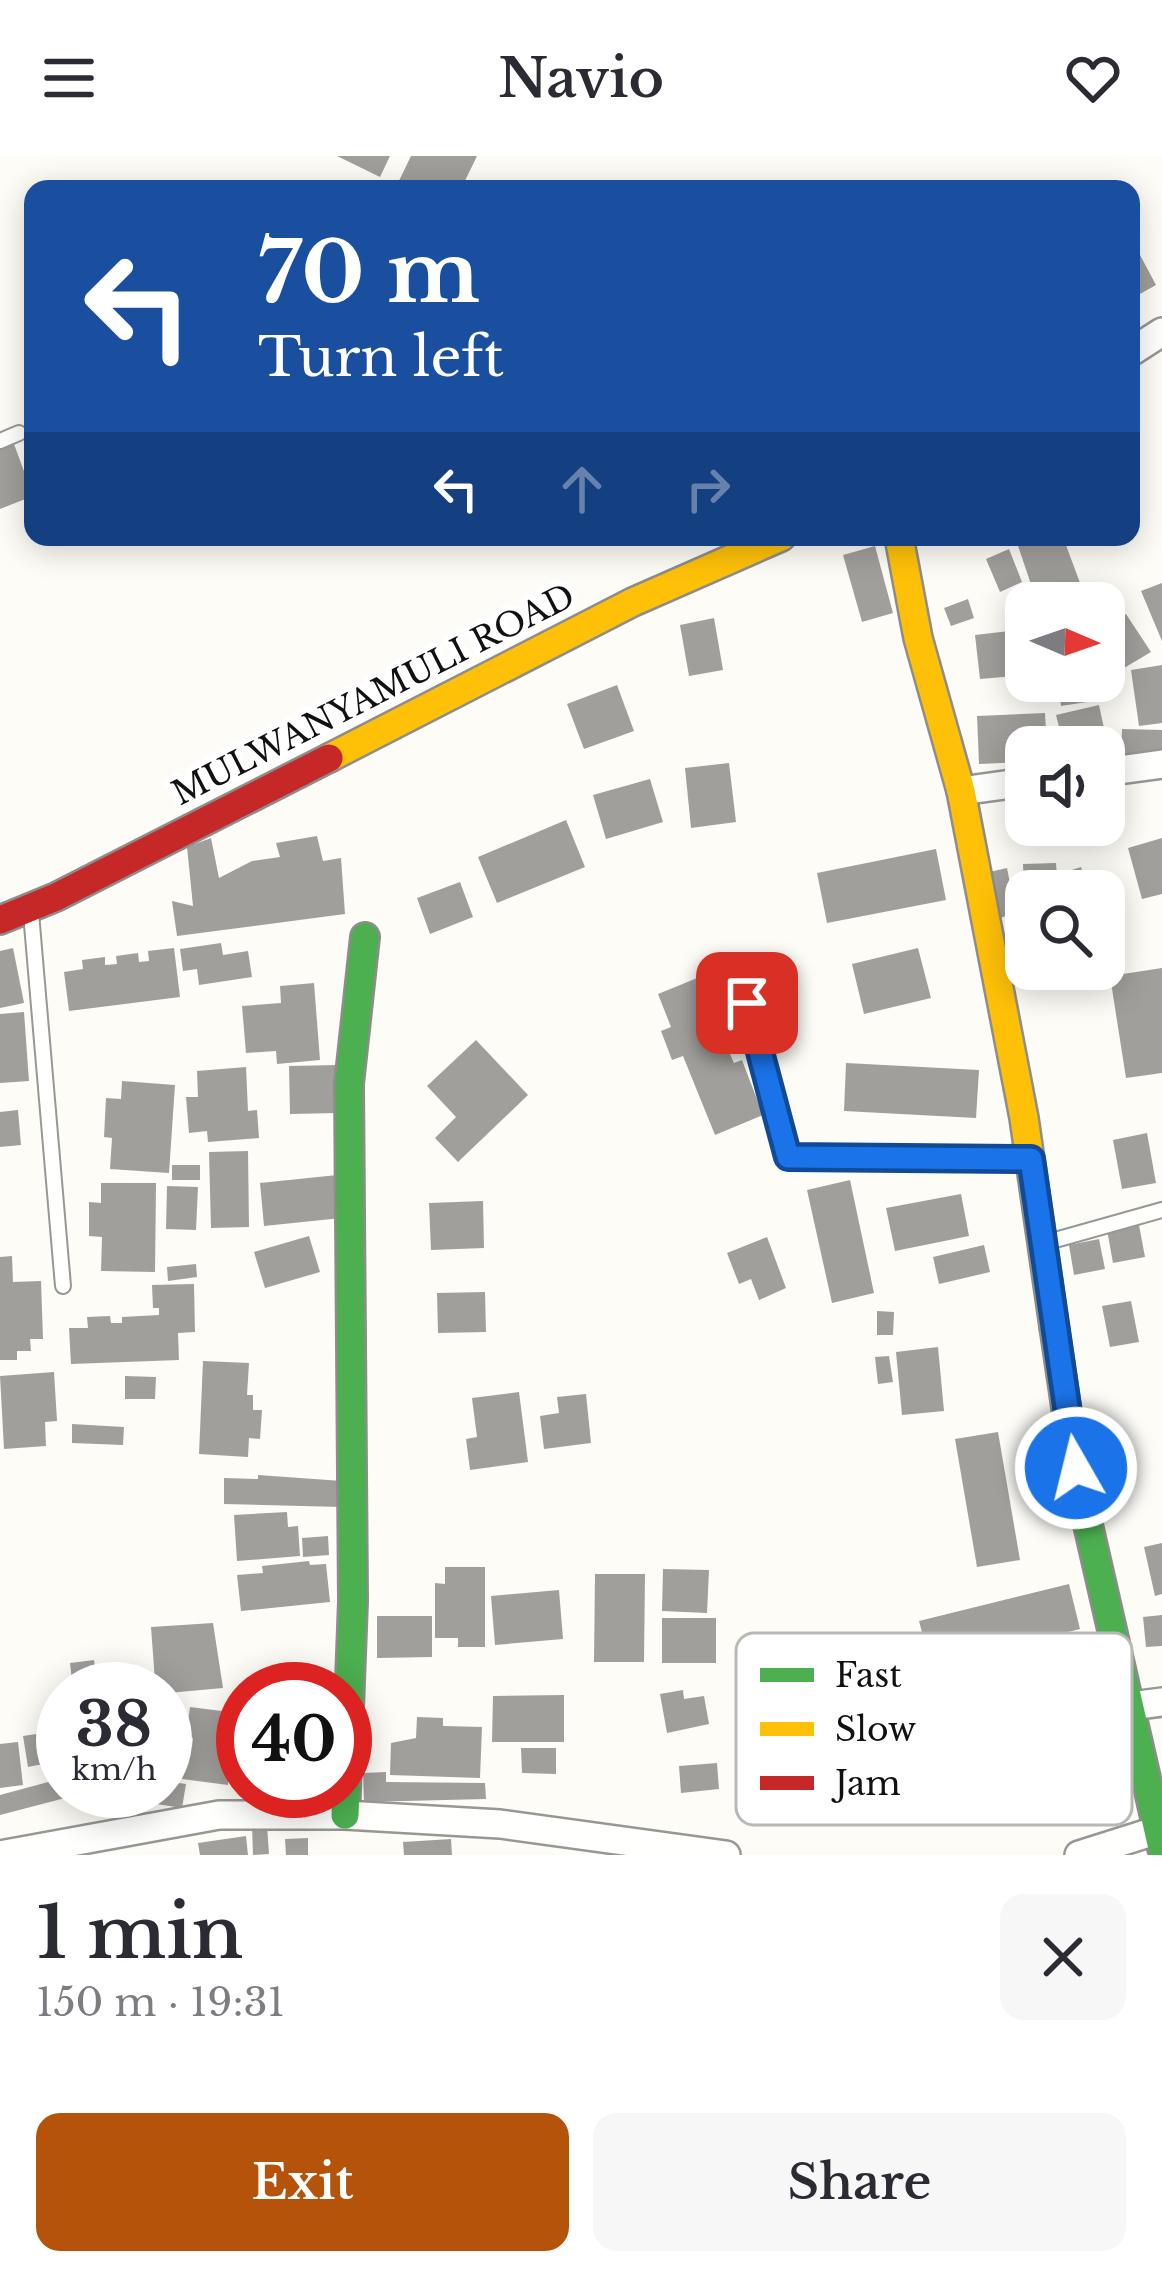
<!DOCTYPE html>
<meta charset="utf-8">
<style>
body{margin:0;font-family:"Libre Baskerville",serif;background:#f7f7f7;color:#2b2b33;height:100vh;display:flex;flex-direction:column;font-size:45px;white-space:nowrap}
*{box-sizing:border-box;margin:0}
p{font-size:39px;color:#7c7c81}
.icon{flex:none;width:66px;height:66px;fill:none;stroke:currentColor;stroke-width:2;stroke-linecap:round;stroke-linejoin:round}
.map{position:relative;height:1699px;overflow:hidden}
.details{display:flex;flex-direction:column;background:#fff;flex:1}
.details>*{flex:none}
.hud{position:absolute;left:24px;top:24px;width:1116px;height:366px;border-radius:24px;box-shadow:0 6px 30px #0003;background:#1a4fa0;color:#fff;overflow:hidden}
.needle{width:78px;rotate:92deg}
.fabs{position:absolute;left:1005px;top:426px;display:grid;gap:24px}
.fabs a{display:grid;place-items:center;width:120px;height:120px;border-radius:24px;background:#fff;box-shadow:0 6px 30px #0003;font-size:60px}
.speed{position:absolute;left:36px;top:1506px;display:flex;gap:24px;font-size:60px;font-weight:700;text-align:center}
.speed>*{display:grid;place-content:center;width:156px;height:156px;border-radius:50%;background:#fff;box-shadow:0 6px 30px #0003;line-height:1}
.speed small{font-size:30px;font-weight:400}
.speed .limit{border:18px solid #d22;background:#fff;color:#111}
.pin{position:absolute;display:grid;place-items:center;width:102px;height:102px;color:#fff;margin:-51px;border-radius:24px;box-shadow:0 6px 18px #0006}
.me{position:absolute;width:132px;margin:-66px;rotate:352deg;stroke-linejoin:round;filter:drop-shadow(0 0 9px #0008)}
.turn{display:flex;align-items:center;gap:42px;height:252px;padding:0 36px;font-size:54px}
.turn .icon{width:156px;height:156px;stroke-width:2.5}
.turn b{display:block;font-size:84px;line-height:102px}
.lanes{display:flex;align-items:center;height:114px;padding:0 36px;background:#0003;justify-content:center;gap:60px;direction:ltr}
.lanes .off{opacity:.35}
.round{display:grid;place-items:center;flex:none;width:126px;height:126px;border-radius:24px;background:#f7f7f7}
.head{display:flex;align-items:center;justify-content:space-between;height:204px;padding:0 36px}
h1{font-size:72px;font-weight:600;line-height:90px}
.primary-button{display:flex;gap:24px;margin-top:auto;padding:24px 36px}
.primary-button a{flex:1;height:138px;border-radius:24px;background:#b45309;color:#fff;font-size:48px;font-weight:600;line-height:138px;text-align:center}
.primary-button a+a{background:#f7f7f7;color:#2b2b33}
header{display:flex;justify-content:space-between;align-items:center;height:156px;padding:0 36px;background:#fff;font-size:54px;font-weight:600}
.map>svg:first-child{display:block}
</style>
<header><svg class="icon" aria-label="menu" viewBox="0 0 24 24"><path d="M4 6h16M4 12h16M4 18h16"/></svg>Navio<svg class="icon" aria-label="heart" viewBox="0 0 24 24"><path d="M12 20l-8-8c-3-5 5-10 8-4 3-6 11-1 8 4z"/></svg></header>
<div class="map">
<svg width="1162" height="1699" viewBox="0 0 1162 1699">
<rect width="100%" height="100%" fill="#fdfcf7"/>
<path fill="#a19f9c" d="M337,0H390L380,21Z
M411,0H477L461,33H395Z
M1131,82L1156,129L1131,143Z
M14,288L33,340L0,353V293Z
M1015,381H1063L1080,427L1036,443Z
M875,390L893,457L862,466L843,399Z
M1009,393L1022,426L1000,436L986,403Z
M1162,427V485L1141,435Z
M968,443L974,462L951,470L944,452Z
M1126,458L1151,496L1124,512L1104,482V473Z
M714,462L723,514L689,520L680,469Z
M1026,473V519L980,523L975,479Z
M1162,509V567L1139,570L1131,514Z
M1058,525H1090L1093,545L1061,550Z
M617,529L634,575L584,593L567,548Z
M1099,549L1108,591H1064L1056,559Z
M1045,557L1047,591H1026V606L979,608L977,560Z
M1122,573L1162,574V599H1121Z
M729,607L736,666L691,672L685,612Z
M650,623L663,666L606,683L593,639Z
M566,664L585,711L497,747L478,701Z
M317,680L323,705L341,702L345,758L177,780L172,745L193,750L187,691L211,682L219,722L252,705L280,701L276,687Z
M1162,682V738L1142,743L1128,692Z
M936,693L946,744L827,767L817,717Z
M1056,707L1058,735H1024L1023,708Z
M1081,711L1088,735H1068L1062,717Z
M1007,712L1016,758L994,763L985,717Z
M460,726L473,761L430,778L417,742Z
M221,787L223,799L248,795L252,821L199,829L197,813L183,815L180,793Z
M13,792L24,847L0,852V795Z
M174,792L180,841L69,855L64,816L83,813L82,804L105,801V809L117,808L116,800L138,797L139,806L149,805L148,795Z
M918,792L931,842L864,858L852,808Z
M1162,812V917L1126,922L1110,820Z
M712,816L721,840L729,836L750,888L729,896L734,907L742,904L763,959L715,979L683,900L672,904L661,875L671,871L658,838Z
M314,827L320,904L277,908L276,895L246,897L242,850L281,847L280,830Z
M24,856L29,925L0,927V858Z
M476,884L528,939L458,1006L435,982L456,961L427,930Z
M846,907L979,914L976,962L844,955Z
M338,909L339,957L290,958L289,910Z
M246,911L248,955L257,954L259,982L208,986L207,975L189,977L186,941H198L197,915Z
M122,925L175,929L169,1017L110,1013L112,982L104,981L106,942L121,943Z
M18,954L21,989L0,991V956Z
M1147,977L1156,1027L1122,1033L1113,984Z
M248,995L249,1071L211,1072L209,996Z
M172,1009H200V1024H172Z
M347,1018L351,1061L264,1070L260,1027Z
M850,1024L874,1137L832,1147L807,1034Z
M101,1027H156L155,1116L101,1115L102,1081L89,1080V1046L101,1047Z
M167,1030L198,1031L196,1074L166,1073Z
M961,1038L969,1080L895,1095L886,1052Z
M483,1045L484,1092L431,1094L429,1047Z
M1139,1069L1145,1101L1113,1107L1107,1074Z
M309,1080L320,1116L265,1132L254,1096Z
M767,1081L786,1132L759,1144L751,1123L739,1128L727,1097Z
M1099,1083L1105,1113L1074,1119L1069,1089Z
M984,1089L990,1116L939,1128L933,1101Z
M12,1100L13,1126L41,1125L43,1183H30L31,1195H17V1204H0V1101Z
M196,1108L197,1121L168,1125L167,1111Z
M194,1128L195,1176L178,1177L179,1204L71,1208L69,1172H88L87,1161L110,1160L111,1167H122V1161L159,1159V1152H153L152,1129Z
M485,1136L486,1176L438,1177L437,1137Z
M1131,1145L1139,1186L1110,1191L1102,1150Z
M877,1155L894,1156L893,1179H877Z
M938,1191L944,1255L902,1259L896,1196Z
M889,1200L893,1226L878,1228L875,1201Z
M203,1205L249,1207L247,1239H253V1254H262L260,1283L249,1282L248,1301L199,1298Z
M54,1216L57,1265L45,1266L46,1290L4,1293L0,1220Z
M125,1220L156,1221L155,1243H125Z
M519,1236L528,1306L470,1314L466,1283L477,1281L472,1242Z
M586,1238L591,1287L544,1293L540,1260L559,1257L557,1241Z
M72,1268L124,1271L123,1289L72,1287Z
M998,1276L1020,1404L977,1411L955,1283Z
M258,1319L342,1325L341,1351L224,1348V1322L258,1323Z
M287,1356L288,1371L298,1370L300,1400L237,1405L234,1359Z
M328,1380L329,1399L303,1401L302,1382Z
M1162,1387V1438L1155,1440L1144,1391Z
M309,1405L310,1409L326,1408L330,1446L241,1455L237,1419L263,1417L262,1410Z
M445,1411H485V1491H458V1482H435V1427L445,1428Z
M663,1413L709,1414L707,1457L662,1455Z
M595,1418H645L644,1506H594Z
M1069,1428L1080,1473L931,1510L919,1465Z
M559,1434L563,1483L495,1489L491,1440Z
M1162,1459V1490L1146,1491L1143,1461Z
M377,1460H432V1501L377,1502Z
M662,1462H716V1507H662Z
M213,1467L223,1532L168,1537L164,1524L155,1525L151,1471Z
M94,1504L98,1533H73L70,1507Z
M683,1534L684,1543L704,1540L709,1568L667,1577L660,1538Z
M564,1539V1586H492L493,1540Z
M190,1551L237,1557L228,1629L182,1623L187,1590L192,1591L193,1582L186,1581Z
M417,1561L443,1562V1570L482,1571L480,1622L390,1619L391,1587L416,1582Z
M165,1563L186,1571L170,1617L165,1615Z
M63,1574V1617L55,1618L53,1606L28,1611L23,1580Z
M18,1586L23,1629L0,1632V1588Z
M521,1592H556V1618L522,1617Z
M717,1607L719,1633L681,1637L679,1610Z
M386,1616V1626L485,1627L486,1643L364,1646L363,1617Z
M63,1622V1635H68L69,1641L0,1659V1639Z
M165,1625L186,1628L182,1652L131,1644L132,1635H165Z
M252,1669H267L269,1698L253,1699Z
M246,1680L248,1699H200L198,1687Z
M308,1682V1699H286L285,1683Z
M451,1683L452,1699H404L403,1686Z"/>
<g fill="none" stroke-linecap="round" stroke-linejoin="round">
<defs>
<path id="lane" d="M0,285L19,277
M31,757L63,1130
M747,847L788,1001L1026,1003
M1048,1086L1162,1054"/>
<path id="street" d="M1131,196L1162,176
M1104,616L1162,608
M961,635L1026,626
M1131,1550L1162,1546
M0,1699L219,1659H345L500,1668L726,1699
M1079,1699L1158,1674"/>
<path id="fast" d="M1054,1170L1075,1312L1162,1692
M345,1659L353,1445L349,928L365,781"/>
<path id="slow" d="M899,381L918,482L961,635L1024,962L1054,1170
M329,602L633,446L781,381"/>
<path id="jam" d="M0,764L56,741L329,602"/>
</defs>
<use href="#lane" stroke="#979795" stroke-width="18"/>
<use href="#street" stroke="#979795" stroke-width="32"/>
<use href="#fast" stroke="#8e8d8b" stroke-width="32"/>
<use href="#slow" stroke="#8e8d8b" stroke-width="32"/>
<use href="#jam" stroke="#8e8d8b" stroke-width="32"/>
<use href="#lane" stroke="#fffffe" stroke-width="14"/>
<use href="#street" stroke="#fffffe" stroke-width="27"/>
<use href="#fast" stroke="#4caf50" stroke-width="27"/>
<use href="#slow" stroke="#ffc107" stroke-width="27"/>
<use href="#jam" stroke="#c62828" stroke-width="27"/>
</g>
<g fill="none" stroke-linecap="round" stroke-linejoin="round">
<defs>
<path id="route" d="M747,847L788,1001L1031,1003L1076,1312"/>
</defs>
<use href="#route" stroke="#114b97" stroke-width="30"/>
<use href="#route" stroke="#1a73e8" stroke-width="21"/>
</g>
<g text-anchor="middle" stroke-width="12" stroke-linejoin="round" paint-order="stroke">
<g font-size="33" fill="#111" stroke="#fff">
<text transform="translate(373 538) rotate(-27)" y="12">MULWANYAMULI ROAD</text>
</g>
</g>
<rect x="736" y="1477" width="396" height="192" rx="18" fill="#fff" stroke="#b8b8b8" stroke-width="3"/>
<rect x="760" y="1512" width="54" height="14" fill="#4caf50"/>
<rect x="760" y="1566" width="54" height="14" fill="#ffc107"/>
<rect x="760" y="1620" width="54" height="14" fill="#c62828"/>
<g font-size="33" fill="#111">
<text x="835" y="1531">Fast</text>
<text x="835" y="1585">Slow</text>
<text x="835" y="1639">Jam</text>
</g>
</svg>
<div class="fabs">
<a><svg class="needle" viewBox="-14 -14 28 28"><path d="M0-13l5 13h-10z" fill="#e53935"/><path d="M0 13l5-13h-10z" fill="#7c7c81"/></svg></a>
<a><svg class="icon" aria-label="sound" viewBox="0 0 24 24"><path d="M4 9h4l5-4v14l-5-4H4zM17 9q2 3 0 6"/></svg></a>
<a><svg class="icon" aria-label="search" viewBox="0 0 24 24"><circle cx="10" cy="10" r="6"/><path d="M15 15l6 6"/></svg></a>
</div>
<div class="speed"><div>38<small>km/h</small></div><div class="limit">40</div></div>
<div class="pin" style="left:747px;top:847px;background:#d93025"><svg class="icon" aria-label="arrive" viewBox="0 0 24 24"><path d="M6 21V4h12l-3 4 3 4H6"/></svg></div>
<svg class="me" style="left:1076px;top:1312px" viewBox="-20 -20 40 40"><circle r="17" fill="#1a73e8" stroke="#fff" stroke-width="3"/><path d="M0-11L8 9 0 5-8 9z" fill="#fff"/></svg>
<div class="hud">
<div class="turn"><svg class="icon" aria-label="left" viewBox="0 0 24 24"><path d="M17 20v-9H6M10 6l-5 5 5 5"/></svg><div><b>70 m</b>Turn left</div></div>
<div class="lanes"><svg class="icon" aria-label="left" viewBox="0 0 24 24"><path d="M17 20v-9H6M10 6l-5 5 5 5"/></svg><svg class="icon off" aria-label="ahead" viewBox="0 0 24 24"><path d="M12 20V5M6 11l6-6 6 6"/></svg><svg class="icon off" aria-label="right" viewBox="0 0 24 24"><path d="M7 20v-9h11M14 6l5 5-5 5"/></svg></div>
</div>
</div>
<section class="details">
<div class="head"><div><h1>1 min</h1><p>150 m · 19:31</p></div><a class="round"><svg class="icon" aria-label="close" viewBox="0 0 24 24"><path d="M6 6l12 12M18 6L6 18"/></svg></a></div>
<div class="primary-button"><a>Exit</a><a>Share</a></div>
</section>
